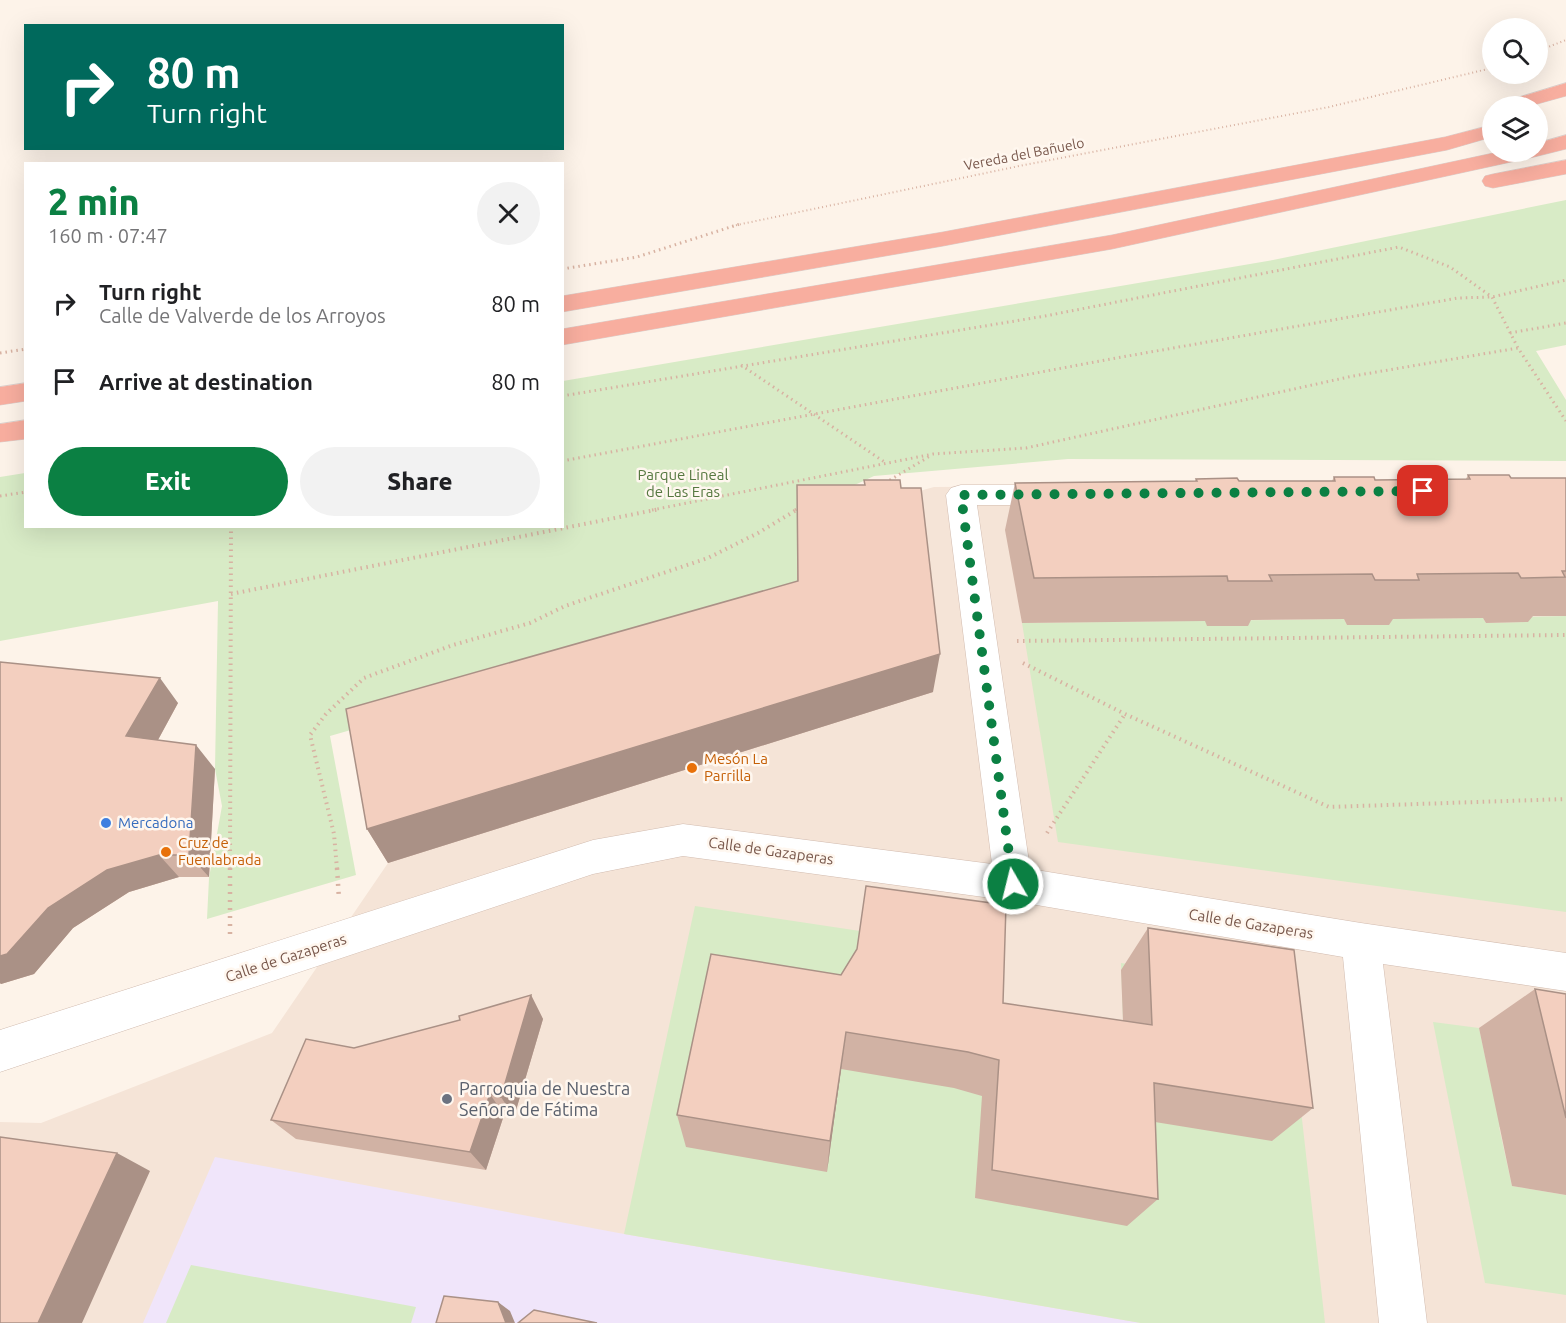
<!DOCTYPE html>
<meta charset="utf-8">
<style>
body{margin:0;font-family:Ubuntu,sans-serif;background:#f2f2f2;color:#202124;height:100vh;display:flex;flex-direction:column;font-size:22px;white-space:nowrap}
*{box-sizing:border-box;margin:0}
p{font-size:20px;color:#757577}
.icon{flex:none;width:33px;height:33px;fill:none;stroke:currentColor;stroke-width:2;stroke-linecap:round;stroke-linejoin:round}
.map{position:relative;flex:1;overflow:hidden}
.details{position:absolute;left:24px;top:162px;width:540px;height:366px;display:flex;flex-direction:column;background:#fff;border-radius:0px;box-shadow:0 6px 24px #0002}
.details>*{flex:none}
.top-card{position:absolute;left:24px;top:24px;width:540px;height:126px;border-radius:0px;box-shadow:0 6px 24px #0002;background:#00695c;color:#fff;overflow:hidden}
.controls{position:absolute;left:1482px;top:18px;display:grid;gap:12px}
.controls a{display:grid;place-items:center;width:66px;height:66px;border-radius:50%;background:#fff;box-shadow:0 6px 24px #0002;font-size:30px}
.pin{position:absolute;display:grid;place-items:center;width:51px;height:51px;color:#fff;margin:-26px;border-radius:12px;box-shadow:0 3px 9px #0006}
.me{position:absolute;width:66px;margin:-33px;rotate:352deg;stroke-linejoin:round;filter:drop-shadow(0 0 4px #0008)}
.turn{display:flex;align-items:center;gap:21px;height:126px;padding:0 24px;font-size:27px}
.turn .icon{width:78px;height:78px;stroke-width:2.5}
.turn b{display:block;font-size:42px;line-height:51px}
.round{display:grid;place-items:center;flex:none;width:63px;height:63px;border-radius:32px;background:#f2f2f2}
.headline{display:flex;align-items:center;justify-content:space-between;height:102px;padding:0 24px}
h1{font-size:36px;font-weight:800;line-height:45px;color:#0b8043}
.button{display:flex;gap:12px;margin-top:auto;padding:12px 24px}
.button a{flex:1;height:69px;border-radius:36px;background:#0b8043;color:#fff;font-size:24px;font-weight:800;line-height:69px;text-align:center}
.button a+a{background:#f2f2f2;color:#202124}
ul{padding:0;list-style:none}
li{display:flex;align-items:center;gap:18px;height:78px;padding:0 24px}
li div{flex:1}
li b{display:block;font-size:22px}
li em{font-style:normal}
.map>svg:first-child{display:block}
</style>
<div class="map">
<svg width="1566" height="1323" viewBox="0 0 1566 1323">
<rect width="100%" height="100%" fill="#fdf3e9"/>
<path fill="#f5e4d7" d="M1566,483V1323H0V1122L41,1123L272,1033L388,863L379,826L797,525L934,487Z"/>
<path fill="#f0e5fa" d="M215,1157L624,1234L1141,1323H143Z"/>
<path fill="#d8ebc6" d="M1566,200V345L1536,351L1566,400V461L1068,459L874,476L829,497L797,525V601L330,736L356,875L207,919L209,878L222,806L215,769L218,601L0,641V477L25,473L26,526H562L563,381L1273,260Z
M1566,616V912L1058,842L1022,623L1344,619L1347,625H1388L1386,619L1483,618L1486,623L1527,622L1525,617Z
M695,906L860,931L988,998L1145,1066L1123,1020L1121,963L1287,986L1325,1323H1141L624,1234Z
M1433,1022L1479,1028L1490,1080L1522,1130L1499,1127L1512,1186L1566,1195V1295L1485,1283Z
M191,1265L416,1307L411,1323H166Z"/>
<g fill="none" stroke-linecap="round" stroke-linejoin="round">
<defs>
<path id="minor" d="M961,485H1056L1066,488L1071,495L1066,502L1056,505H977L1030,869L1361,923L1566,953V991L1383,964L1427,1323H1379L1343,957L1013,901L683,856L593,874L0,1072V1030L593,840L683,824L992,864L946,495L951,488Z"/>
<path id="motorway" d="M1566,83V96L1530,106H1500L1503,102Z
M1492,125V137L1447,150L943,246L562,312V296L943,232L1445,137Z
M1566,135V149L1534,157L1112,249L562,345V329L1112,235L1498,152H1538V143Z
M1566,160V174L1493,188L1485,186L1482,181L1485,176L1493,174Z
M26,383V401L0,405V387Z
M26,420V439L0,442V424Z"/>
</defs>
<use href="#minor" stroke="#d2bcb0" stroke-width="1"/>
<use href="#motorway" stroke="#d9d0cd" stroke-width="1"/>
<path stroke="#d8b2a2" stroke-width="2" stroke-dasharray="1 3" stroke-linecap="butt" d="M1538,51L1566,40
M732,226L1024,165L1329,107L1492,68"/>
<path stroke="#d8b2a2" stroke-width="3" stroke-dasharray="1.5 4" stroke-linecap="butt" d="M562,269L637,257L740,224
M1510,333L1566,323
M0,353L26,349
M741,365L886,463
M562,396L1045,316L1399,247L1450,267L1492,297L1518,348L1566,421
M562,461L1122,357L1458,298L1492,297L1566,280
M885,483L930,456
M0,496L26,492
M652,510L933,454L1026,448L1353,376L1518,348
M795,510L800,507"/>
<path stroke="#d8b2a2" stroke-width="4" stroke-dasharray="1.5 4.5" stroke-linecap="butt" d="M231,594L660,509
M1017,641L1566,635
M1023,663L1125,714L1329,807L1566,799
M1047,833L1125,714
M230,869L231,526
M337,869L334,834L310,735L326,714L364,678L453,645L530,623L565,606L708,558L758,533L798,509"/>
<path stroke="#d8b2a2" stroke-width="4.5" stroke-dasharray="2 6" stroke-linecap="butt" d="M337,868L339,899
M230,934V868"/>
<use href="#minor" fill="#fff" fill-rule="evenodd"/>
<use href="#motorway" fill="#f8ae9f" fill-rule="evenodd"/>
</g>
<path fill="#d1b2a4" d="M1468,475L1511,478H1566V616H1533L1528,622L1486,623L1483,618L1393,619L1389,625H1347L1344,619L1251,620L1248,626H1207L1205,621L1022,623L1005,530L1015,483L1195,481L1196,479L1239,481H1332L1334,477L1375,480L1466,479Z
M864,480L933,692L388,863L367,829L797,581V485H864Z
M0,662L178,703L158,740L215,769L209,877H179L129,892L73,928L34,974L1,984L0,983Z
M1148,928L1313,1108L1272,1141L1155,1122L1158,1199L1127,1226L975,1198L982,1096L954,1088L841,1069L827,1172L686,1147L677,1115L841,975L1003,1003L1123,1021L1121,970Z
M1535,989L1566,994V1195L1512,1186L1479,1028Z
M531,995L543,1019L514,1117L504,1115L486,1170L296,1139L271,1120L354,1048L460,1020Z"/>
<path fill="#aa9186" d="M940,654L933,692L388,863L367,829Z
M160,678L178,703L147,760L126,736Z
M196,745L215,769L209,877L189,855Z
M159,855L179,877L129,892L73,928L34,974L1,984L0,983V956L48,908L107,870Z
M531,995L543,1019L514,1117L501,1097Z
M846,1032L841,1069L827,1172L830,1141Z
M490,1094L504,1115L486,1170L470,1152Z
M117,1153L150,1171L82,1323H38Z
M498,1302L510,1311L515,1323H506Z"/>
<path fill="#f3cfbf" stroke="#aa9186" stroke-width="1.5" d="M1468,475H1509L1511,478H1566V571H1562L1565,577L1521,578L1518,573L1417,574L1419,580H1375L1372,574L1269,575L1272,581H1228L1227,576L1034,578L1015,483L1197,481L1196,479L1237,478L1239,481H1335L1334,477H1374L1375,480L1470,479Z
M864,480H900L901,488H921L940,654L367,829L346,709L798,581L797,485H865Z
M0,662L160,678L126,736L196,745L189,855H159L107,870L48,908L7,954L0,956Z
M866,886L1006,905L1003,1003L1152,1025L1148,928L1294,950L1313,1108L1154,1083L1158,1199L992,1170L999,1060L968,1052L846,1032L830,1141L677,1115L711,954L841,975L857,949Z
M1535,989L1566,994V1118Z
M531,995L501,1097L490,1094L470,1152L271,1120L306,1039L354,1048L460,1020L459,1016Z
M0,1137L117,1153L38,1323H0Z
M444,1296L498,1302L506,1323H436Z
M534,1310L597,1323H518Z"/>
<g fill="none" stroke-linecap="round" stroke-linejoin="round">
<path stroke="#0b8043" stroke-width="10" stroke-dasharray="0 18" d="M1013,884L961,495L1423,491"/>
</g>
<g fill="#e8710a" stroke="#fff7ef" stroke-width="2">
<circle cx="692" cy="768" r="6"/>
<circle cx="166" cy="852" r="6"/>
</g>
<circle fill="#3f7fe0" stroke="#fff7ef" stroke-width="2" cx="106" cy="823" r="6"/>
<circle fill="#6b7280" stroke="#fff7ef" stroke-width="2" cx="447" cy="1099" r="6"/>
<g text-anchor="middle" stroke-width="5" stroke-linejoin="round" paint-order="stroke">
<g font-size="14" fill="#78574b" stroke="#fff7ef">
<text transform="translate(1024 154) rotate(-11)" y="5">Vereda del Bañuelo</text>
</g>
<g font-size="15" fill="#567840" stroke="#fff7ef">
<text x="683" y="480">Parque Lineal<tspan x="683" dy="17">de Las Eras</tspan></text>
</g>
<g font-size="15" fill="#c56008" stroke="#fff7ef" text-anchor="start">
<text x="704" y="764">Mesón La<tspan x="704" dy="17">Parrilla</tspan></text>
<text x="178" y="848">Cruz de<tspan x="178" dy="17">Fuenlabrada</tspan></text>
</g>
<g font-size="15" fill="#366cbe" stroke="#fff7ef" text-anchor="start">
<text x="118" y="828">Mercadona</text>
</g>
<g font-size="15" fill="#78574b" stroke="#fff7ef">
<text transform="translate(771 851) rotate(8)" y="5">Calle de Gazaperas</text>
<text transform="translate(1251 924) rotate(9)" y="5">Calle de Gazaperas</text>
<text transform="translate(286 958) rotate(-18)" y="5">Calle de Gazaperas</text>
</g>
<g font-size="18" fill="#5b616d" stroke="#fff7ef" text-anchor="start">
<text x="459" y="1095">Parroquia de Nuestra<tspan x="459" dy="21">Señora de Fátima</tspan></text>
</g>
</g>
</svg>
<div class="controls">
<a><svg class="icon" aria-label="search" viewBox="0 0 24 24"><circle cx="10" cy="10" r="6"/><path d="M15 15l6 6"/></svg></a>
<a><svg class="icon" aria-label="layers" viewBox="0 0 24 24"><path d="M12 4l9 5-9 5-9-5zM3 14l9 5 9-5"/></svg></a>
</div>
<div class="pin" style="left:1423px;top:491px;background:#d93025"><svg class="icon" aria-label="arrive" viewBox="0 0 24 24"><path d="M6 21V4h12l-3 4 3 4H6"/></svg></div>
<svg class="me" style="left:1013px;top:884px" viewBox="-20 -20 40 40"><circle r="17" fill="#0b8043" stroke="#fff" stroke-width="3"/><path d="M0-11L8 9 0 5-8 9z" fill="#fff"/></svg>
<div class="top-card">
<div class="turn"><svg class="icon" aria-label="right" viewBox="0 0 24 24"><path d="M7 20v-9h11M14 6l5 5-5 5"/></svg><div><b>80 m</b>Turn right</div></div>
</div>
<section class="details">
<div class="headline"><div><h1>2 min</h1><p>160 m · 07:47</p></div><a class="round"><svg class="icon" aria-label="close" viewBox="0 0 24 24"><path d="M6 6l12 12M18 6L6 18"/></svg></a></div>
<ul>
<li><svg class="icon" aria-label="right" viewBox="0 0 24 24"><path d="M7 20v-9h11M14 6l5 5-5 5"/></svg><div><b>Turn right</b><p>Calle de Valverde de los Arroyos</p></div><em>80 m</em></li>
<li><svg class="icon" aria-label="arrive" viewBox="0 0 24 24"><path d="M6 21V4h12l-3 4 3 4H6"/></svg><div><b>Arrive at destination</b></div><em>80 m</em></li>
</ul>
<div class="button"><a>Exit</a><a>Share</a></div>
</section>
</div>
